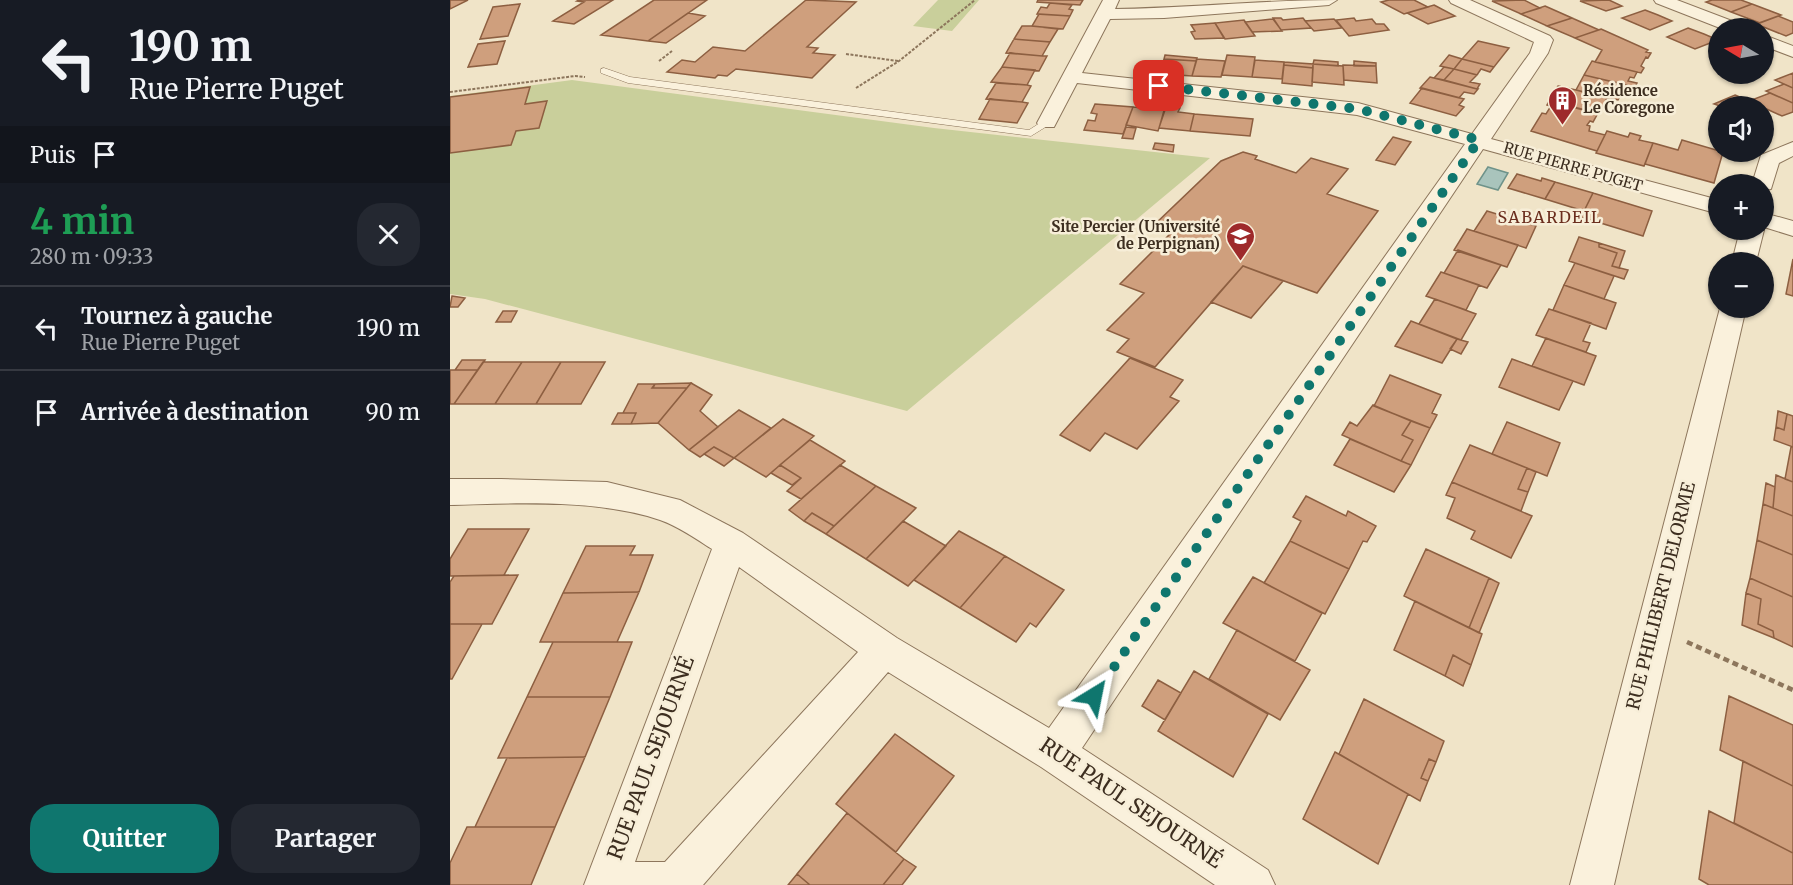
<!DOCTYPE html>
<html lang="fr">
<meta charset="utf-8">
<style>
body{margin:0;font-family:Merriweather,serif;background:#242831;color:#f1f3f6;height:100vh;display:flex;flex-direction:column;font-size:22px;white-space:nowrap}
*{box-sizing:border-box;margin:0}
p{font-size:20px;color:#9ea1a6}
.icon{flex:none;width:33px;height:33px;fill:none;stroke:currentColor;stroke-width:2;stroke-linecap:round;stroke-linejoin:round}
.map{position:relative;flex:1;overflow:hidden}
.drawer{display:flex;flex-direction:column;background:#171b24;width:450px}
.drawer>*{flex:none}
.guide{background:#171b24;color:#f1f3f6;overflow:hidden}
.needle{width:39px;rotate:280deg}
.fabs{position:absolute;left:1258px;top:18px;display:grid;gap:12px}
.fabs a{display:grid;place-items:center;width:66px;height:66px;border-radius:50%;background:#171b24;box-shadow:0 2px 4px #0004;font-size:30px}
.pin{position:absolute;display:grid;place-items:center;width:51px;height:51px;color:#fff;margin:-26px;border-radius:12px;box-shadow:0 3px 9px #0006}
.me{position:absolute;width:66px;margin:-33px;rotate:35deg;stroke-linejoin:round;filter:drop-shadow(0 0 4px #0008)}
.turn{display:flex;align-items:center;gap:21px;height:126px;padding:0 30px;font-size:27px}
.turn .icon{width:78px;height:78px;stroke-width:2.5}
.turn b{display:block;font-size:42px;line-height:51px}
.then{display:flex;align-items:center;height:57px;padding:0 30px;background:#0003;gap:12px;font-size:22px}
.round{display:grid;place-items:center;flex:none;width:63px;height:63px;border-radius:24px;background:#242831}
.head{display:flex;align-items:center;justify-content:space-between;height:102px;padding:0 30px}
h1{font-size:36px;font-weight:700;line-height:45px;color:#1e9e55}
.primary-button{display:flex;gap:12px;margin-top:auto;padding:12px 30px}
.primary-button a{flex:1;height:69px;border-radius:24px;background:#0f766e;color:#fff;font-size:24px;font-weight:700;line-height:69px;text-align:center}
.primary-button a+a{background:#242831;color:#f1f3f6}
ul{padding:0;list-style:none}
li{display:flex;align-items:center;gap:18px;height:84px;padding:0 30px;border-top:2px solid #363941}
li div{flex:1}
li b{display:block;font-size:22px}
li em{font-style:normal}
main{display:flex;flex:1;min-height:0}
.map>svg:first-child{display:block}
</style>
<main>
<section class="drawer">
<div class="guide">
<div class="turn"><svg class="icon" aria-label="left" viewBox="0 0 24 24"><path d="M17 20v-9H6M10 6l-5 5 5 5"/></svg><div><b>190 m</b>Rue Pierre Puget</div></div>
<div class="then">Puis<svg class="icon" aria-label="arrive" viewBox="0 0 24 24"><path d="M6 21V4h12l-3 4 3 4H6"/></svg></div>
</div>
<div class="head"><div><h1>4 min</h1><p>280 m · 09:33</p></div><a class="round"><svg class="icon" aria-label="close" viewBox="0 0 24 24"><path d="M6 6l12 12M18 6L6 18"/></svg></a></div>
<ul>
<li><svg class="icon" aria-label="left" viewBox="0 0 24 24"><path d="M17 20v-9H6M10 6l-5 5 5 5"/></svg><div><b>Tournez à gauche</b><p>Rue Pierre Puget</p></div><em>190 m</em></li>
<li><svg class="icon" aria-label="arrive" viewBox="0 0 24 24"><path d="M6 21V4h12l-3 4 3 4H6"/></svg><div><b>Arrivée à destination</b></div><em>90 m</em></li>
</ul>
<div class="primary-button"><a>Quitter</a><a>Partager</a></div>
</section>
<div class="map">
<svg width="1343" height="885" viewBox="0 0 1343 885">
<rect width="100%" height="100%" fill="#f0e4c8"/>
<path fill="#c9cf9b" d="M488,0H529L502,31L463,26Z
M122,80L484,128L760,158L457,411L35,299L0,294V96Z"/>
<path fill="#a9c4bc" stroke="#6f938a" stroke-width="1.5" d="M1038,167L1058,173L1048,190L1027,184Z"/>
<path fill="#cf9f7d" stroke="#8d5f41" stroke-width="1.5" d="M0,0H18L0,9Z
M129,0H163L124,24L103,21L134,2L127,1Z
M204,0H257L198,41L151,35Z
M356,0L406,2L357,47L368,48L363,53L385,55L362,78L286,69L277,76L268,75L265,78L217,72L232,60L245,62L263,47L295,51Z
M588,0H633L630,5L587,2Z
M939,0H964L978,7L954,14L931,2Z
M1074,0L1090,8L1071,14L1042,1Z
M1159,0L1172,6L1156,11L1130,1Z
M1262,0H1291L1302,4L1281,12L1256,2Z
M600,3L622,5L619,9L623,10L620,16L587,14L591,7L597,8Z
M70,4L58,36L30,39L43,7Z
M1302,4L1331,15L1310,23L1281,12Z
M984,5L1005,16L978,24L957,13Z
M1095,6L1122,18L1097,26L1071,14Z
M1195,10L1208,15L1222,21L1200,30L1172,18Z
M238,13L255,16L216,43L198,41Z
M589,14L620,16L613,29L582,26Z
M1328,16L1343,22V33L1336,36L1306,24Z
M823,18H831L833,20L853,18L861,28L831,30Z
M904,18L906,21L922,19L926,24H934L939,30L899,36L886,20Z
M1122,18L1149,30L1125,38L1097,26Z
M823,19L832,31L802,32L795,22Z
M884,19L892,28L864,31L855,21Z
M794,20L805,36L775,39L765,23Z
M765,23L774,38L745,39L741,32L745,31L741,25Z
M572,26H582L608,29L600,42L564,39Z
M1238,28L1254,34L1268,40L1245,49L1217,37Z
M1151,29L1198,50L1196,52L1201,53L1198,58L1196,57L1191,66L1194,68L1191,73L1145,62L1152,50L1125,38Z
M564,39L600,42L592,56L556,53Z
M55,41L47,64L18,67L28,44Z
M1028,41L1059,48L1044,67L1012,59Z
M560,53L592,56H597L589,71L552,67Z
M715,55L747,58L746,61L714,59Z
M777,55L805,57L802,77L772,75Z
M999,55L1012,59L1004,69L990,66Z
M714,59L746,61L742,76L728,75L730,70L711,69Z
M747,59L775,61L771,77L742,76Z
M1012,59L1044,67L1040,72L1031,69L1027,75L1004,69Z
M805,60L834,62L832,79L802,77Z
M864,60L888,62V66L863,64Z
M904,61L926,63V66H904Z
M1142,61L1187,72L1184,78L1180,77L1178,81L1187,83L1185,87L1134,75Z
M834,62L863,64V68L834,65Z
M863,64L893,66L894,85L862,82Z
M834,65L863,68L862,86L832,83Z
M893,65L926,66L927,83L894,80Z
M552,67L585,70L577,85L541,82Z
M994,67L1004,69L994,80L984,78Z
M1004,69L1027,75L1020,82L1030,84L1027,89L994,80Z
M1343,73V88L1325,80Z
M1134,75L1176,85L1168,100L1126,90Z
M980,77L1027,89H1028L1024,94L1014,92L1009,98L970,88Z
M546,83L577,85L581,86L572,102L536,99Z
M1334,84L1343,88V103L1316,91Z
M1108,86L1126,90L1157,98L1149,114L1099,101Z
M80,87L75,104L97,101L89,128L66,131L61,145L0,153V97Z
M972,88L1014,99L1009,105L1014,107L1006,116L960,103Z
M1320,93L1343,103V112L1332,116L1299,101Z
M1285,95L1299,101L1310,106H1270L1264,104Z
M540,99L572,102L578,103L567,123L529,119Z
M1099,101L1148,113L1143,122L1140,121L1137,125L1140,126L1139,131L1155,135L1147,151L1081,131L1092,113L1096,114L1101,106L1097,105Z
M645,104L683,107L673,134L634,130L638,120L645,121L647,114L641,113Z
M683,107L715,110L708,131L676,125Z
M715,107L730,108L728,112L744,114L740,131L709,128Z
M744,114L803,119L800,136L740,131Z
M676,127L686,128L683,139L672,138Z
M1157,131L1178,137L1180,133L1191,136L1189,140L1203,143L1194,166L1146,153Z
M943,137L961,142L945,165L926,160Z
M1232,140L1273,152L1264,183L1195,164L1203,143L1228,150Z
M705,143L724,145L723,152L703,149Z
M793,152L807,156L805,159L846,173L861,158L898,169L877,194L928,211L867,293L793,266L705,367L667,352L679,339L657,330L694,293L670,284L720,234L701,228L771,161Z
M1067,174L1091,181L1092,178L1105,182L1095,199L1058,188Z
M1105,182L1143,193L1134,211L1095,199Z
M1143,193L1202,211L1193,236L1131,217Z
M1037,211L1086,226L1076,248L1024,231Z
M1017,229L1068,245L1057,267L1004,250Z
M1129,237L1149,243V247L1167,253L1162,266L1178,270L1174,279L1119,261Z
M1149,243L1175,251L1169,268L1162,266L1167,253L1149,247Z
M1008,250L1051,265L1037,288L994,273Z
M1343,259V296L1336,294Z
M1125,263L1164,276L1154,299L1114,285Z
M793,266L833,281L801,318L761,302Z
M991,272L1029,285L1016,310L976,296Z
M1114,285L1166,303L1156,329L1103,310Z
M2,296L15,298L8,307H0Z
M985,299L1026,314L1011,340L969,324Z
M1099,309L1141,323L1133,341L1140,343L1136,352L1086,335Z
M53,311H67L61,322H46Z
M961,321L1007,339L992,363L945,346Z
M1096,338L1146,356L1134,385L1082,366Z
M1007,339L1018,342L1011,354L1000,349Z
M680,358L733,380L720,397L729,401L687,449L655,433L640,451L610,435Z
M1062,359L1123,381L1109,410L1049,387Z
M12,360H35L28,370H5Z
M33,362H72L45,404H4Z
M72,362H111L86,404H45Z
M111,362H155L131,404H86Z
M0,370H28L4,404H0Z
M940,375L991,395L982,413L987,415L980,428L924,406Z
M241,383L237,388H202L205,384Z
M241,383L262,395L250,411L268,427L239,450L208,423Z
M188,384H205L203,388H237L208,423L181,424L186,413H173Z
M923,405L961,421L952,435L963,440L951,461L892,435L900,422L907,426Z
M289,410L321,428L284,458L264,447L250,457L239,450Z
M1328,411L1337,414L1334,430L1326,427Z
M168,413H186L181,424H162Z
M1337,414L1343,416V447L1324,440L1326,427L1334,430Z
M333,419L364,436L316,477L284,458Z
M961,421L980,428L961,465L951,461L963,440L952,435Z
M1057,422L1110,443L1097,476L1042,454Z
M900,439L961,465L944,492L884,465Z
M360,440L395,461L351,499L337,491L351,478L330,465Z
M1020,445L1077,468L1068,489L1078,492L1071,511L1002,482Z
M264,447L284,458L274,466L254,454Z
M1341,447H1343V482L1335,479Z
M330,465L351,478L342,485L321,473Z
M390,465L426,486L384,526L362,513L354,521L339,510Z
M1077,468L1086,472L1078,492L1068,489Z
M1326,475L1343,482V516L1323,508Z
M1002,482L1082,516L1061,558L1021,539L1025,531L997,518L1005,498L996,495Z
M1316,483L1325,487L1323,508L1313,504Z
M426,486L466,508L416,559L376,534Z
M856,496L896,516L898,511L926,526L917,542L913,541L899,569L840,541L851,521L843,517Z
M1313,504L1343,516V555L1307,540Z
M362,513L384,526L376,534L354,521Z
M453,521L496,546L458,586L416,559Z
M18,529H79L54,575L0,576V559Z
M509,531L555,556L510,608L464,580Z
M1307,540L1343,555V597L1300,578Z
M840,541L899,569L875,614L814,583Z
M136,546H185L180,555H203L189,592L113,593Z
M976,549L1039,578L1019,628L954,596Z
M555,556L614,590L586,627L580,623L566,642L510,608Z
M68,575L42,624H0V582L4,576Z
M803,577L872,613L845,661L773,623Z
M1039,578L1049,583L1029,633L1019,628Z
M1300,578L1343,597V647L1324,638L1323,631L1308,624L1311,599L1296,593Z
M189,592L167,642H90L113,593Z
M1296,593L1311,599L1308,624L1323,631L1324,638L1292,625Z
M965,601L1032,634L1021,665L1003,655L995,676L944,650Z
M0,624H32L2,679H0Z
M787,630L860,670L830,720L759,679Z
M103,642H182L160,697H77Z
M1003,655L1021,665L1013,686L995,676Z
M744,671L818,714L783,777L708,731Z
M708,680L731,693L715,720L692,706Z
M1279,696L1343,725V786L1270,750Z
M77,697H160L135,757L48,758Z
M914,699L994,741L986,762L979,759L971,778L978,781L970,801L889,754Z
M445,734L504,776L446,852L386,804Z
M885,752L958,794L928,864L853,819Z
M135,757L105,827H25L57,758Z
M979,759L986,762L978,781L971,778Z
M1293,761L1343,786V853L1284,823Z
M1259,811L1343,853V885H1259L1249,879Z
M397,813L454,859L433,885H360L347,874Z
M17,827H105L81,885H0V863Z
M454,859L466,867L452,885H433Z
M347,874L360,885H338Z"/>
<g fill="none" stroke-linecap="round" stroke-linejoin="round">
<defs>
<path id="service" d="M154,68L180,77L579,130L593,121L602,123L581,136L178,83L151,73V69Z"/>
<path id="minor" d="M653,0H669L665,9C739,8 813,0 887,0L879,5L714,18L660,19L632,73L908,103L1022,134L1080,53L1084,42L1001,3L999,0H1020L1100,36L1103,40L1098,53L1041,139L1269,200V214L1033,149L632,748L818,870L825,885H765L591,767L438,672L253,885H134L262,549C246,539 228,526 210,520C149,499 64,503 0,505V479H51L157,482L230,500L293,533L447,638L599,728L1015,144L907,115L627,83L604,127H590L587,123ZM289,567L408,652L215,862H185Z
M1204,0H1227L1290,24L1293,28H1270L1206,3Z
M1314,35L1343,46V57L1314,46Z
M1343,142V156L1329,163L1321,189L1314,190V184H1302L1311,155Z
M1314,213L1343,221V236L1314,227Z
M1290,230H1314L1306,262H1282Z
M1270,308H1296L1164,885H1120Z"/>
</defs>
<use href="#service" stroke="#8d765c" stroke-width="1"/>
<use href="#minor" stroke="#8d765c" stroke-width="2"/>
<path stroke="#8d765c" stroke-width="2" stroke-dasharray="3 1.5" stroke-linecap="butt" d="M396,54L448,61
M209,61L222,51
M406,88L449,61L525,0
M0,92L125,76L135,77"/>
<path stroke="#8d765c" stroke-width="4.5" stroke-dasharray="6 4" stroke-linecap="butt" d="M1237,642L1343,690"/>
<use href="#service" fill="#faf1dc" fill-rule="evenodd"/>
<use href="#minor" fill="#faf1dc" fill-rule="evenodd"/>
</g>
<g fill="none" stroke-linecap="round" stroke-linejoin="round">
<path stroke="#0f766e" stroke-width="10" stroke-dasharray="0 18" d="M644,696L1029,140L908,109L709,86"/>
</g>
<defs>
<symbol id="building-pin" viewBox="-11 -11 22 30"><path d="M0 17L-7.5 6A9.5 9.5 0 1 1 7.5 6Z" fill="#9e2a2b" stroke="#f7eed8"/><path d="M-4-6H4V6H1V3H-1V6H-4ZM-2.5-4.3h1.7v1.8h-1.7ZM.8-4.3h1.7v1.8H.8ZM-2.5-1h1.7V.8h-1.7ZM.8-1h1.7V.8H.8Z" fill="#fff"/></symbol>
<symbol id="university-pin" viewBox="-11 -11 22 30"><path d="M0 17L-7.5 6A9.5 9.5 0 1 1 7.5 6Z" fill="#9e2a2b" stroke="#f7eed8"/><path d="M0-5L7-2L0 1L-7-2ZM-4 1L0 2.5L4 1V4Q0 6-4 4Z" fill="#fff"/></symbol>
</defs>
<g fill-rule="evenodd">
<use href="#building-pin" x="1096" y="84" width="33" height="45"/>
<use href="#university-pin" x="774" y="220" width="33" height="45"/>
</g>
<g text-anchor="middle" stroke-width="5" stroke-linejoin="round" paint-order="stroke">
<g font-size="15" font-weight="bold" fill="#3d2e20" stroke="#f7eed8" text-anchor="start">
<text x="1133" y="96">Résidence<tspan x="1133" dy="17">Le Coregone</tspan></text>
<text x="770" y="232" text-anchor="end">Site Percier (Université<tspan x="770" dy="17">de Perpignan)</tspan></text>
</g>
<g font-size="15" fill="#3d2e20" stroke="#f7eed8">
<text transform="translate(1123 167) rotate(16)" y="5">RUE PIERRE PUGET</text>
</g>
<g font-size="16" letter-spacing="1.5" fill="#6b2e1e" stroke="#f7eed8">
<text x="1100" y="223">SABARDEIL</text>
</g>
<g font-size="18" fill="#3d2e20" stroke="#f7eed8">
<text transform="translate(1211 596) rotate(-76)" y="6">RUE PHILIBERT DELORME</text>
</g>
<g font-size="21" fill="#3d2e20" stroke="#f7eed8">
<text transform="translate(201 758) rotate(-70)" y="7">RUE PAUL SEJOURNÉ</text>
<text transform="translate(681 803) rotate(34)" y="7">RUE PAUL SEJOURNÉ</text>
</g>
</g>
</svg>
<div class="fabs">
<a><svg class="needle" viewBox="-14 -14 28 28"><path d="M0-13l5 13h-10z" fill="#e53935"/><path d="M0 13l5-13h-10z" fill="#9ea1a6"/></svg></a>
<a><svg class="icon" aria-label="sound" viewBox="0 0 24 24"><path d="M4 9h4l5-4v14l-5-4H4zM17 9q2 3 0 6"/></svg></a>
<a>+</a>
<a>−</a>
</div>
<div class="pin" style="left:709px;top:86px;background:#d93025"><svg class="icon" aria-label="arrive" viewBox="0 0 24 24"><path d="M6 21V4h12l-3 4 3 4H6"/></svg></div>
<svg class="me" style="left:644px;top:696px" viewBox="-20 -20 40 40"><path d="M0-17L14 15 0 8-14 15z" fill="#0f766e" stroke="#fff" stroke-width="4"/></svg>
</div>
</main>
